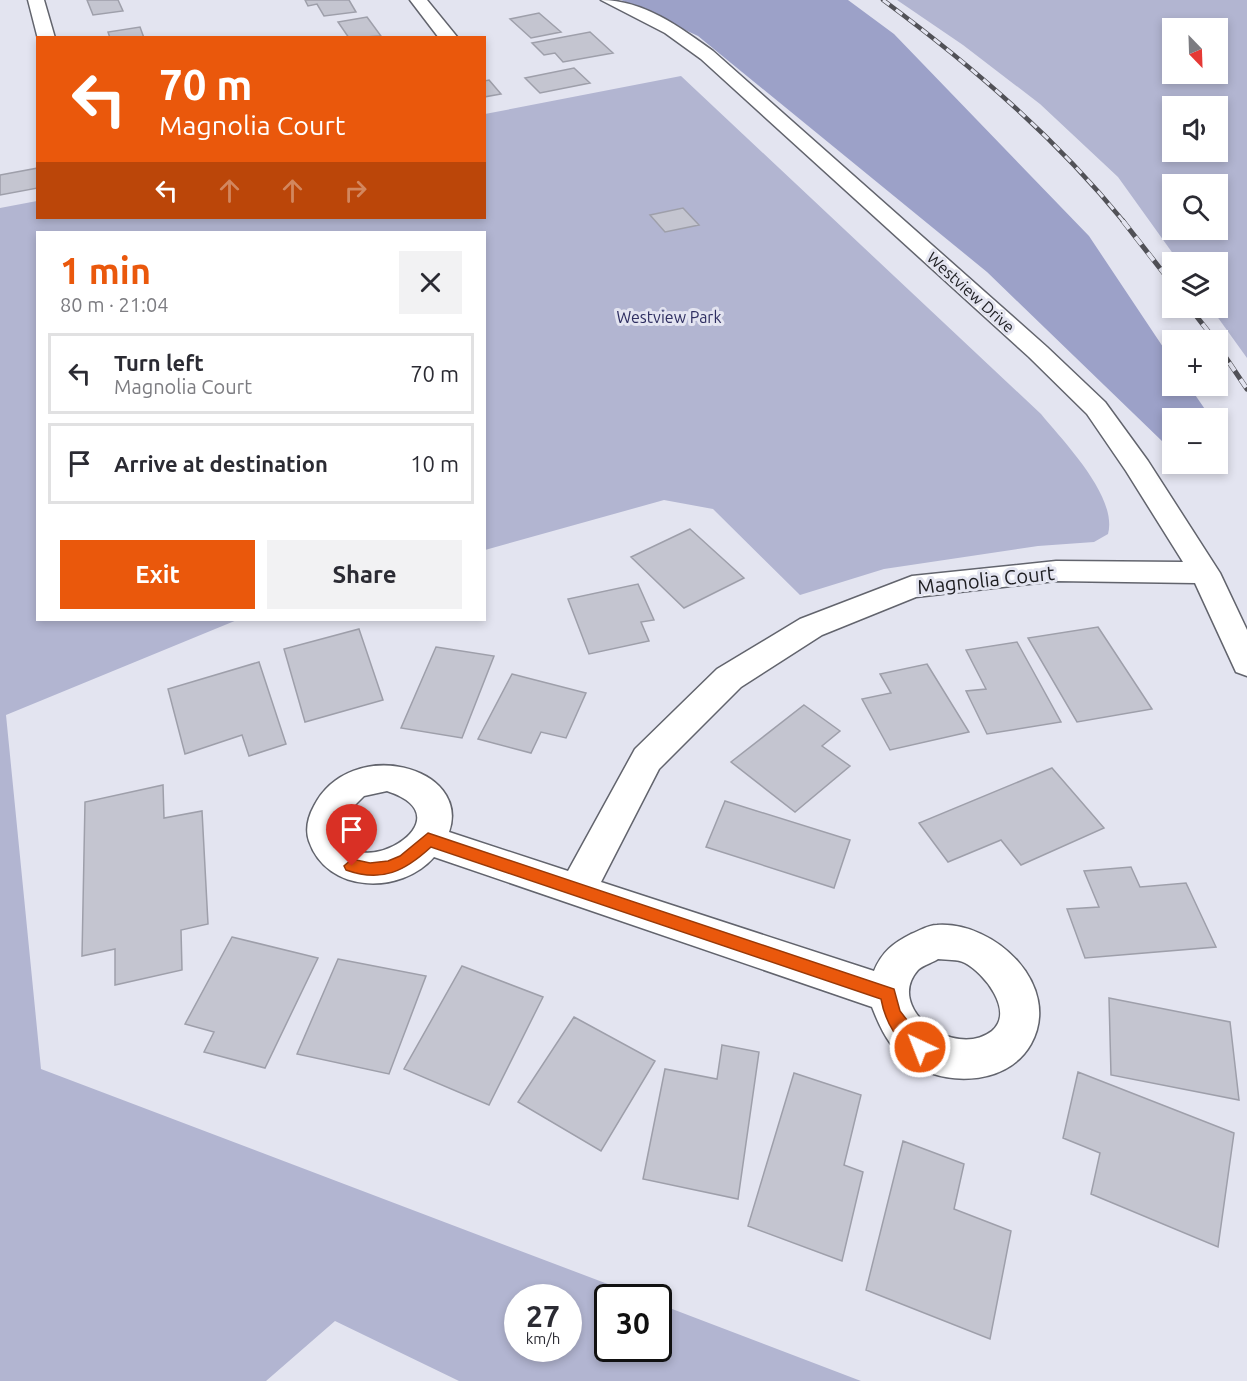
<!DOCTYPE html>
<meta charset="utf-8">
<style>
body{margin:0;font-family:Ubuntu,sans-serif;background:#f2f2f3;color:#2b2b33;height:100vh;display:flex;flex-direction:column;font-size:22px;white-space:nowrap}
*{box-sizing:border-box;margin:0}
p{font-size:20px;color:#7c7c81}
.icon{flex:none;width:33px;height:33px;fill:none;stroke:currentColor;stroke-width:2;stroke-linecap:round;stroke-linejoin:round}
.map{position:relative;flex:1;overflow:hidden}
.details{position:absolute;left:36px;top:231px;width:450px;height:390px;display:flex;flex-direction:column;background:#fff;border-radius:0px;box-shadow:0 3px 9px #0003}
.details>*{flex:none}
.banner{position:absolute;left:36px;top:36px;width:450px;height:183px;border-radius:0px;box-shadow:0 3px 9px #0003;background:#ea580c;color:#fff;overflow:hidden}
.needle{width:39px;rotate:157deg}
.fabs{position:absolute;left:1162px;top:18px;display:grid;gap:12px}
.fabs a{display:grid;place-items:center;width:66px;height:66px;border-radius:0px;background:#fff;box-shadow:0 3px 9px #0003;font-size:30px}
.speed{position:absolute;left:504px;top:1284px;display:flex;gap:12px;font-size:30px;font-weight:700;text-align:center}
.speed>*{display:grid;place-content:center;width:78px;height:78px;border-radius:50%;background:#fff;box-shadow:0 3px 9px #0003;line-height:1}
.speed small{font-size:15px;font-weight:400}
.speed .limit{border:3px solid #111;border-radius:9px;background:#fff;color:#111}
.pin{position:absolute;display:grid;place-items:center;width:51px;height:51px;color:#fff;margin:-62px -26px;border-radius:50% 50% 50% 0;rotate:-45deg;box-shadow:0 0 6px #0007}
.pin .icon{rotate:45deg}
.me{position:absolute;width:66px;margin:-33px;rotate:317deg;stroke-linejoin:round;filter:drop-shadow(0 0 4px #0008)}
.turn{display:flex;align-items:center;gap:21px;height:126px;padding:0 24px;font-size:27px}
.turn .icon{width:78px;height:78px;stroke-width:2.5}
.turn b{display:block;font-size:42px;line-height:51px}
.lanes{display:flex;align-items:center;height:57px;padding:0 24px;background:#0003;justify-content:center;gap:30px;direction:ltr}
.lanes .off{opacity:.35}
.round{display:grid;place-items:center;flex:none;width:63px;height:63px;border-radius:0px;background:#f2f2f3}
.head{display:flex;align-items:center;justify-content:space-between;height:102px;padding:0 24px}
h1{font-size:36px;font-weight:700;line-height:45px;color:#ea580c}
.button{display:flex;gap:12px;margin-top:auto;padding:12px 24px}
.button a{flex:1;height:69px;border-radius:0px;background:#ea580c;color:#fff;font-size:24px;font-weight:700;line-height:69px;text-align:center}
.button a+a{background:#f2f2f3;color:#2b2b33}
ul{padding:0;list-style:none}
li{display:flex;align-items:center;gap:18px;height:81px;margin:0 12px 9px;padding:0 12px;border:3px solid #e1e1e2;border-radius:0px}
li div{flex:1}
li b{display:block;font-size:22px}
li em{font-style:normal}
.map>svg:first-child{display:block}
</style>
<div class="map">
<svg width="1247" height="1381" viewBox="0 0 1247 1381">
<rect width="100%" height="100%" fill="#e3e4f0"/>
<path fill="#b2b5d1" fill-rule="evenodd" d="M897,0H1247V358L1211,308H1218V262H1179L1118,177L1040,104L963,45ZM1173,28H1218V74H1173ZM1173,106H1218V152H1173ZM1173,184H1218V230H1173Z
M681,76L1041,414C1064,442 1118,497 1108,534L1094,542L1038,546L884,569L800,595L713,509L664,500L485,550L484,232H38V620H237L6,715L41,1069L642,1297L608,1298V1348H658L659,1304L861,1381H459L335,1321L266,1381H0V208L37,201L38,218H484L485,114ZM518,1298H568V1348H518Z"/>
<path fill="#9ca1c8" d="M621,0H848L894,34L1089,236L1173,362V386H1189L1211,418H1173V441L1163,442L987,272L698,36Z"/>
<path fill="#c4c5d0" stroke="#9e9faa" stroke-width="1.5" d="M87,0H118L123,11L93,15Z
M305,0H349L356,12L324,16L317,4L308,6Z
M539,13L561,32L531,38L510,19Z
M367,17L381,36L349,38L338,22Z
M140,27L144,38H110L108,32Z
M590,32L613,53L563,62L555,53L544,55L532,43Z
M574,68L590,83L540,93L525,78Z
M489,80L501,94L484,97V81Z
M38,168V188L0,195V175Z
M683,208L699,225L665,232L650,215Z
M690,529L744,578L684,608L631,557Z
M638,584L654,620L641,622L649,641L589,654L568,599Z
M1098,627L1152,709L1077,722L1028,638Z
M359,629L383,700L305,722L284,649Z
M1017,642L1061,722L987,734L966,691L986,689L966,650Z
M436,647L494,656L462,738L401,728Z
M259,662L286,744L249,756L242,735L185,754L168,689Z
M927,664L969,732L890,750L862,699L891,693L880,674Z
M512,674L586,693L566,738L541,732L531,753L478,739Z
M804,705L840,731L822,746L850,766L795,812L731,762Z
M1052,768L1104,828L1021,865L1001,840L948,862L919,823Z
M163,785L164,818L202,811L208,924L181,930L182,970L115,985V949L82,956L85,802Z
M725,801L850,840L834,888L706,847Z
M1131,867L1140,887L1186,883L1216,947L1085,958L1067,909L1099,907L1084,871Z
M232,937L318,958L265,1068L204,1052L214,1032L185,1024Z
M338,959L426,976L389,1074L297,1054Z
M462,966L543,997L489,1105L404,1069Z
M1109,998L1230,1022L1239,1100L1111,1075Z
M574,1017L655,1061L601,1151L518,1102Z
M722,1045L759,1052L738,1199L643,1179L665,1069L717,1079Z
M1078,1072L1234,1133L1218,1247L1091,1194L1100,1153L1063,1138Z
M794,1073L861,1095L844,1165L863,1172L842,1261L748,1226Z
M903,1141L964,1164L954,1209L1011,1231L990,1339L866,1290Z"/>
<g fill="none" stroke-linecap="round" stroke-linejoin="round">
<defs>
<path id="minor" d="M28,0H44L55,38L38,39Z
M410,0H427L458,38H439Z
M601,0C643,0 680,27 713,51L1047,347L1105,402L1148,461L1220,573L1247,630V676L1236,672L1195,583L1056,581L916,597L822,635L741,687L659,769L601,882L874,971C882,952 893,943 911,934C919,931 928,925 937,925C995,921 1063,986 1031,1044C1006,1089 933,1088 899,1054C886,1040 879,1025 872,1007L434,857C401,895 327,894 309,841C305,829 308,817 314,806C350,735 472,766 449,832L568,871L635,749L717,669L800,619L912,576L1056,561L1183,562L1126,471L1087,414L1029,357L701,59L665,33ZM387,791C481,822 324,899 346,814L364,796ZM938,959C946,960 958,959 965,963C984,973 1015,1011 992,1031C954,1060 884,1008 918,970C923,965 932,963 938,959Z"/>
</defs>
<use href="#minor" stroke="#62646d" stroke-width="3"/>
<use href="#minor" fill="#fff" fill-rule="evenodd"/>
<defs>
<path id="rail-far1" d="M883,0C972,66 1054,136 1124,222"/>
<path id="rail" d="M1123,221L1173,285
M1190,308L1215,340
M1218,346L1247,389"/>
</defs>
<use href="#rail-far1" stroke="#515157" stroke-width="4.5"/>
<use href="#rail" stroke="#515157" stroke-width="5"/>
<use href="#rail-far1" stroke="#e3e4f0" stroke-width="3" stroke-dasharray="8" stroke-linecap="butt"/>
<use href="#rail" stroke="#e3e4f0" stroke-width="4" stroke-dasharray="10" stroke-linecap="butt"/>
</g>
<path fill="#ea580c" stroke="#983908" stroke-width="1.5" d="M428,833L894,989L900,1011L928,1047L926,1052L920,1055C898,1046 885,1021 881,999L431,847C405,871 382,883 346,870L344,866L352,859L370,863L388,861L400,856Z"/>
<g text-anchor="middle" stroke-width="6" stroke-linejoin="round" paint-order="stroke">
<g font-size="16" fill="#202024" stroke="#e3e4f0">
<text transform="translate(971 292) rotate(42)" y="6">Westview Drive</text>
</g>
<g font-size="16" fill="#2e2e61" stroke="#e3e4f0">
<text x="669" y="323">Westview Park</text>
</g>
<g font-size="20" fill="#202024" stroke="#e3e4f0">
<text transform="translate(986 580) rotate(-6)" y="7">Magnolia Court</text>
</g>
</g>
</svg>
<div class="fabs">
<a><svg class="needle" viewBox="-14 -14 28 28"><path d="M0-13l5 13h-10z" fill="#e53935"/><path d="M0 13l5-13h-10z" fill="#7c7c81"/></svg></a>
<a><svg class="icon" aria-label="sound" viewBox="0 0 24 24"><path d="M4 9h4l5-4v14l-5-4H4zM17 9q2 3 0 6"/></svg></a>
<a><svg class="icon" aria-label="search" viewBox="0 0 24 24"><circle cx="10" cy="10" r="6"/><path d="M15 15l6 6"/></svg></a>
<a><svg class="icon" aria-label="layers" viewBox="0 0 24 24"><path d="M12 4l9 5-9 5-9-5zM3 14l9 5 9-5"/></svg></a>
<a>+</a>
<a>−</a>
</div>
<div class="speed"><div>27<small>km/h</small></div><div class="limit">30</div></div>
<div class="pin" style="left:352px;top:866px;background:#d93025"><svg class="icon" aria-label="arrive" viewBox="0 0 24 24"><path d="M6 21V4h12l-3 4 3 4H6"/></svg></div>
<svg class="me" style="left:920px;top:1047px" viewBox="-20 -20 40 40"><circle r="17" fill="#ea580c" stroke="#fff" stroke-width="3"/><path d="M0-11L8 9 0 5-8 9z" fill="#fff"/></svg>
<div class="banner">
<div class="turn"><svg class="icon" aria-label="left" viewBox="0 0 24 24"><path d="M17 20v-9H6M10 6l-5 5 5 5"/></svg><div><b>70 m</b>Magnolia Court</div></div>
<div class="lanes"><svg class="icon" aria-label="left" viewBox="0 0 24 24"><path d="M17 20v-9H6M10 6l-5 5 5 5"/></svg><svg class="icon off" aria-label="ahead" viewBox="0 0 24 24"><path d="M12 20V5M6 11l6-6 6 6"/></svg><svg class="icon off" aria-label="ahead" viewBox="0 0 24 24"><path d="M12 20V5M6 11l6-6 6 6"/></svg><svg class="icon off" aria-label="right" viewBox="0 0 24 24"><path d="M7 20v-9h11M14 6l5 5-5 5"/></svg></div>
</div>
<section class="details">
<div class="head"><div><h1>1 min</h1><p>80 m · 21:04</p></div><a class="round"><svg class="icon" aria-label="close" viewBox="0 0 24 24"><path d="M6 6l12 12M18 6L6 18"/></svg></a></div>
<ul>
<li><svg class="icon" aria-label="left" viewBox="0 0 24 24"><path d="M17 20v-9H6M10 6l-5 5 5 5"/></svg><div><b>Turn left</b><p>Magnolia Court</p></div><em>70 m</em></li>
<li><svg class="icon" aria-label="arrive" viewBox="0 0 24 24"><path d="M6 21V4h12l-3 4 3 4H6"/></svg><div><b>Arrive at destination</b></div><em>10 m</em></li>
</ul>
<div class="button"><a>Exit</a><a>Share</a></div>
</section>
</div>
